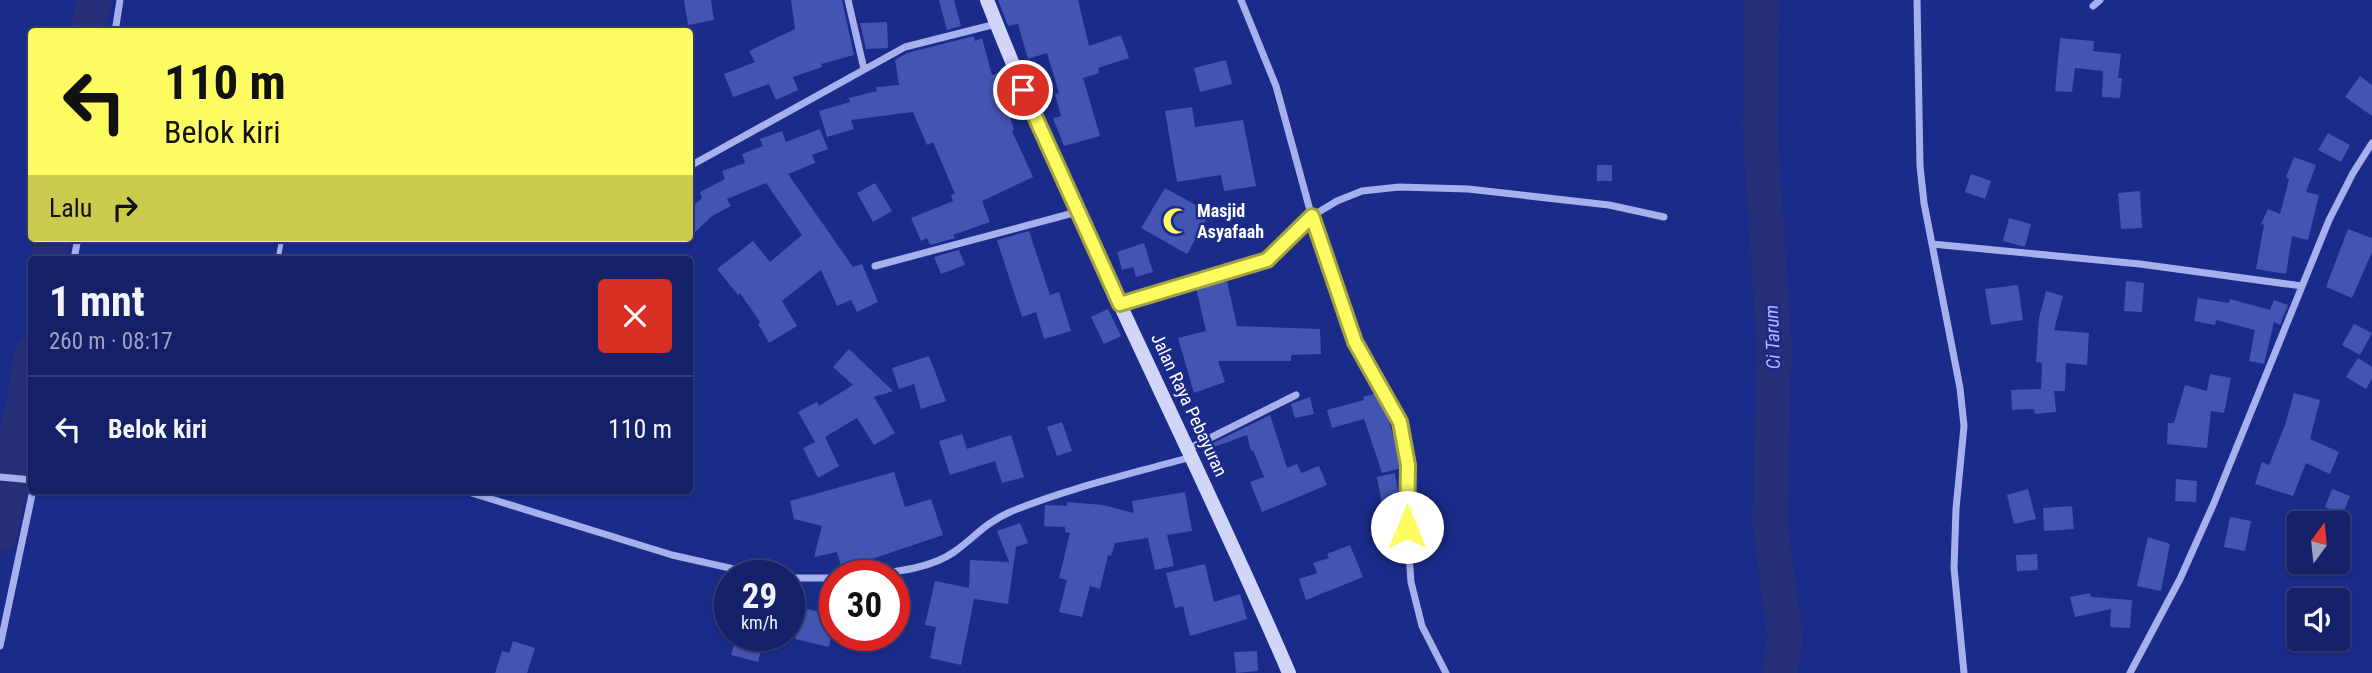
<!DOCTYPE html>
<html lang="id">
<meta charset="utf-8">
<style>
body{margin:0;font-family:"Roboto Condensed",sans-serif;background:#1d286d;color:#f1f3f6;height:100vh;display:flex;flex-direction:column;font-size:26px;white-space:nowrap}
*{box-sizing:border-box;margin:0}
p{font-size:23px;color:#9da3c0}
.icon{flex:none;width:38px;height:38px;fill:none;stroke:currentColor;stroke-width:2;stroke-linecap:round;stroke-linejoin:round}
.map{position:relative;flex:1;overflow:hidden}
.details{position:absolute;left:28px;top:256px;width:665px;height:238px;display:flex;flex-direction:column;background:#142067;border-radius:7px;box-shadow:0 2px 5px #0004,0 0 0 2px #333e7b}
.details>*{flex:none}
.top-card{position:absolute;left:28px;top:28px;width:665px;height:214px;border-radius:7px;box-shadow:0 2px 5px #0004,0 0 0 2px #333e7b;background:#fdfd61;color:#111;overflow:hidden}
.needle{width:46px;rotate:15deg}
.controls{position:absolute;left:2287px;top:511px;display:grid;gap:14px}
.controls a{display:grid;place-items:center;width:63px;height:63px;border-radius:7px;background:#142067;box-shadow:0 2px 5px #0004,0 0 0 2px #333e7b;font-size:35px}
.speed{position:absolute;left:714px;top:560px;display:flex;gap:14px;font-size:35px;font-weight:700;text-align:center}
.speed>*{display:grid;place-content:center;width:91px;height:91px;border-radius:50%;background:#142067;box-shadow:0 2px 5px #0004,0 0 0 2px #333e7b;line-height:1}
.speed small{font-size:18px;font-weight:400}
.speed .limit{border:10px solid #d22;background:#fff;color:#111}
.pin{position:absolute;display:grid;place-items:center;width:60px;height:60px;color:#fff;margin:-30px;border:4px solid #fff;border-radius:50%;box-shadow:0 2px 7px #0007}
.me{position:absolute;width:77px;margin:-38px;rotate:0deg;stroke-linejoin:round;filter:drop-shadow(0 0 5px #0008)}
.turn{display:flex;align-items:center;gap:24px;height:147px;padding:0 21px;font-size:32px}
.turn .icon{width:91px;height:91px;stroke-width:2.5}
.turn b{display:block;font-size:49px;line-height:60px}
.then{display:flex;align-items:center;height:66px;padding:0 21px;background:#0003;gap:14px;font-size:26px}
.round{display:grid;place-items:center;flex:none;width:74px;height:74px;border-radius:7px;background:#1d286d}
.overview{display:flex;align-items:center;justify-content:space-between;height:119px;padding:0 21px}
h1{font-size:42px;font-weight:700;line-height:52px}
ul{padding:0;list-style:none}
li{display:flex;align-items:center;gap:21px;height:105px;padding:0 21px;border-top:2px solid #333e7b}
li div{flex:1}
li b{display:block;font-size:26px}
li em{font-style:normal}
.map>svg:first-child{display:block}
</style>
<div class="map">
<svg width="2372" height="673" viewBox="0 0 2372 673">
<rect width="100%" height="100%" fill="#1b2b89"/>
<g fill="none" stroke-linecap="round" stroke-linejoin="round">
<path stroke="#253078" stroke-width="35" d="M1762,0L1760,126L1774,346L1770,522L1785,637L1780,673
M87,32L94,0
M48,259L51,238
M0,534L32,353"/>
</g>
<path fill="#4454b2" d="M684,0H711L714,20L688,25Z
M791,0H842L854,55L821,64L822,67L793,77L798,90L776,100L769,84L733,97L724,74L755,62L749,51L795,29Z
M939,0H954L961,26L947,30Z
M998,0H1078L1089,46L1121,35L1129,58L1098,68L1099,73L1083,78L1100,136L1064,146L1053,118L1061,116L1055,94L1059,93L1047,53L1028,59L1018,24L1008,26Z
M887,22L888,48L866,49L860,23Z
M974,36L975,41L982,38L992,75L998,73L1014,130L1012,131L1033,177L982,201L990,222L953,235L955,238L930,245L927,238L921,241L911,218L953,201L951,195L955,194L933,142L927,145L913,112L851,120L854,129L827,137L819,111L850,102L849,98L877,91L876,87L899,85L895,60L907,53Z
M2060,38L2094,41L2093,51L2121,54L2118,78H2122L2120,98L2102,97L2103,71L2075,68L2072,92L2055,91Z
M1226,60L1232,84L1200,92L1194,68Z
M2360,76L2372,85V116L2345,97Z
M1192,107L1195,127L1243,120L1256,186L1224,191L1221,175L1177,182L1165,111Z
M820,129L828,149L812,155L815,163L788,174L853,267L862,264L878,302L857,312L851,300L837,306L821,270L782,301L797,326L769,343L758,324L760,322L740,293L738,295L717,269L753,241L770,262L802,235L766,183L727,199L731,206L712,216L690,237V209L702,198L700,192L725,179L722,171L745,163L742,154L763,146L760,139L782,131L786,142Z
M2328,133L2350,145L2341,162L2318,150Z
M2294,157L2316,165L2306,192L2319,195L2308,240L2292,236L2286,274L2256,269L2264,225L2261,224L2268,209L2280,214L2289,179L2286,177Z
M1597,165H1612V181H1597Z
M1971,174L1991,181L1985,199L1965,192Z
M875,183L892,211L873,222L857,193Z
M1165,188L1210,213L1187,254L1141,228Z
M2140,191L2142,228L2121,229L2118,193Z
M2009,218L2031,224L2025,247L2003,241Z
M2348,229L2372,238V252L2352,298L2326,287Z
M1029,231L1050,295L1059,292L1071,331L1044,339L1036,312L1022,317L997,240Z
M1144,243L1153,272L1136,277L1133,267L1122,270L1117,252Z
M959,250L965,265L941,274L934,257Z
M1227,281L1237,326L1320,329L1321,354L1291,355V361H1218L1225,382L1194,393L1178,338L1206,331L1196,288Z
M2126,281L2144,283L2142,312L2124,311Z
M2018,285L2023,320L1991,325L1985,289Z
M2046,291L2063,296L2054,330L2089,333L2087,365L2066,363L2065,391H2054L2056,412L2035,414L2034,409L2012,410L2011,390L2041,389L2042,363L2036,362L2039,318Z
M2198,298L2229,303L2230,299L2270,310L2274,300L2288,305L2280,325L2274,322L2264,364L2249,361L2255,330L2216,320L2215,325L2194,321Z
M1108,309L1121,336L1104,344L1091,317Z
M2354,324L2372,333L2360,355L2342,345Z
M849,349L893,391L874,397L895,433L874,445L857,418L825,437L839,466L818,478L803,448L815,442L798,412L817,402L819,406L853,385L833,367Z
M929,356L946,401L921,409L914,384L899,389L892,368Z
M2358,358L2372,367V379L2366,389L2346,377Z
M2210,374L2231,378L2224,413L2211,411L2207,448L2167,444L2168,423H2174L2185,385L2207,391Z
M1377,393L1385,408L1402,466V468L1382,473L1364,419L1332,428L1327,410L1364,400L1363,397Z
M2294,393L2320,400L2310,439L2339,452L2330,474L2306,463L2293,496L2255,484L2262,462L2269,465L2285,425Z
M1310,397L1314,414L1295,418L1291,404Z
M1270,415L1287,468L1297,464L1301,473L1319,466L1327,485L1262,512L1250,482L1264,477L1253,450L1251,451L1247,435L1211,448L1209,445Z
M1062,422L1072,451L1057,456L1047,427Z
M962,434L967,449L1011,435L1024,477L1002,483L995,461L950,475L939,441Z
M894,472L905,507L931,499L943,535L842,569L837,552L814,557L822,526L794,519L790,501Z
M1395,473L1401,511L1384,515L1377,477Z
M2176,479L2197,481L2196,502L2175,501Z
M2028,489L2036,519L2014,524L2007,495Z
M2332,489L2350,496L2343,514L2325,507Z
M1185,492L1192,531L1167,535L1174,566L1155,570L1148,538L1115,543L1111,556L1108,555L1100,589L1090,586L1082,617L1059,612L1067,580L1059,578L1070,533L1065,532V527L1044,526L1045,505L1067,506V502L1103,505L1134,513L1132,501Z
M2072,506L2074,529L2044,531L2043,508Z
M2230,517L2251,521L2245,551L2224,547Z
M1020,523L1028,543L1016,547L1008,604L974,599L961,665L930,658L936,627L925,625L935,581L969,588L970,560L1009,562L997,531Z
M2148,537L2170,544L2161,591L2137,586Z
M1350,545L1363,577L1306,600L1299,579L1317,573L1313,563L1329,558L1327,554Z
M2037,554L2038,570L2017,571L2016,555Z
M1205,564L1214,602L1240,594L1247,619L1190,636L1183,606L1175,608L1166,573Z
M2090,593L2091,597L2132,600L2130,628L2110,627L2111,609L2075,617L2070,597Z
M802,608L835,615L829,647L795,639Z
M737,635H765L758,662L731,655Z
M513,641L535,648L527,673H495L502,651L509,653Z
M1257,651L1258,671L1236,673L1234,652Z"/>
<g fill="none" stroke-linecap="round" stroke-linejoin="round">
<path stroke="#a5b0ec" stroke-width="5" d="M278,259L282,238"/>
<path stroke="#a5b0ec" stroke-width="7" d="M848,0L864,69
M1241,0L1276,86L1316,232L1345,320L1355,342L1400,422L1408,465L1407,527L1411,582L1422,626L1446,673
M1917,0L1920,166L1924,203L1960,388L1964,426L1956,509L1954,568L1964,673
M2093,6L2100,0
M115,32L120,0
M690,166L905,47L996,24
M1932,244L2140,264L2302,286
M74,259L78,238
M875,266L1077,212
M1120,304L1267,260L1312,216L1337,201L1362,191L1399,187L1468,189L1609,205L1664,217
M1188,449L1296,395
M0,477L32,480
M462,490L672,555L765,576
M860,576C890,572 928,570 954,552C975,537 985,523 1010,512C1068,488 1131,474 1191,457
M789,578H835
M0,646L33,490
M2130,673L2180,579L2214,503L2329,220L2353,173L2372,143"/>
<path stroke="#d1d6f9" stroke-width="14" d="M987,0C1077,229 1192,447 1289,673"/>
</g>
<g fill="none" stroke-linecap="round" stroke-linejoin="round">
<defs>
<path id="route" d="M1023,90L1120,304L1267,260L1312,216L1355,342L1400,422L1408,465L1407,527"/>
</defs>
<use href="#route" stroke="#a4a43f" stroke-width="18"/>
<use href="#route" stroke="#fdfd61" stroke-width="12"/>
</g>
<defs>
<symbol id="mosque-bare" viewBox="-9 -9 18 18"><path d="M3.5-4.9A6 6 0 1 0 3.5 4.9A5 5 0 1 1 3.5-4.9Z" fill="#fdfd61" stroke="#1b2b89" stroke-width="2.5" paint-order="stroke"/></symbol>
</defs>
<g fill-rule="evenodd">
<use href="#mosque-bare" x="1157" y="202" width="38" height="38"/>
</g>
<g text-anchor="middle" stroke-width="5" stroke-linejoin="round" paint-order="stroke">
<g font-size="18" font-weight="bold" fill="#fff" stroke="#1b2b89" text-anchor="start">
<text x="1197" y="217">Masjid<tspan x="1197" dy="21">Asyafaah</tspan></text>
</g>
<g font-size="18" fill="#fff" stroke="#1b2b89">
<text transform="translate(1189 405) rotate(65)" y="6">Jalan Raya Pebayuran</text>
</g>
<g font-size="19" font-style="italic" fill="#b0bbf4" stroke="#1b2b89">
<text transform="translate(1772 337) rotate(-92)" y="7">Ci Tarum</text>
</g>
</g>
</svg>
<div class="controls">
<a><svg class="needle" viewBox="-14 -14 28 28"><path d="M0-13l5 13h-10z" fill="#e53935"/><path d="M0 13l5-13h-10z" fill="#9da3c0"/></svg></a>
<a><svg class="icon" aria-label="sound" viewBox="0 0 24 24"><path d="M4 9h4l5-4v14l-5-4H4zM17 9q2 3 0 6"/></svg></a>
</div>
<div class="speed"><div>29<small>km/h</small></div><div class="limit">30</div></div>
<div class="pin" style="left:1023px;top:90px;background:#d93025"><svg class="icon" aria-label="arrive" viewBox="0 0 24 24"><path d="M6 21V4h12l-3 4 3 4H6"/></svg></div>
<svg class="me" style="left:1407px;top:527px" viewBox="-20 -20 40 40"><circle r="19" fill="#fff"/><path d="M0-13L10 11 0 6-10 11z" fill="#fdfd61"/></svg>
<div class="top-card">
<div class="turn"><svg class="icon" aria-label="left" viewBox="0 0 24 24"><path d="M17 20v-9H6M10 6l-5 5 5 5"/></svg><div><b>110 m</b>Belok kiri</div></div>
<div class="then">Lalu<svg class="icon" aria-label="right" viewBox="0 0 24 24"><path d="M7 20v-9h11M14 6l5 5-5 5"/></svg></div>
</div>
<section class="details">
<div class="overview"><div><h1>1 mnt</h1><p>260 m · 08:17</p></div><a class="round" style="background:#d93025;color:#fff"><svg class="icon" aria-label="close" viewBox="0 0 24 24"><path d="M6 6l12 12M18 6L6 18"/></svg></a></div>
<ul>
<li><svg class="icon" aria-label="left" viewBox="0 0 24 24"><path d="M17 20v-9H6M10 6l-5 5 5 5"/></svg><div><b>Belok kiri</b></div><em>110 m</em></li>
</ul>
</section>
</div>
